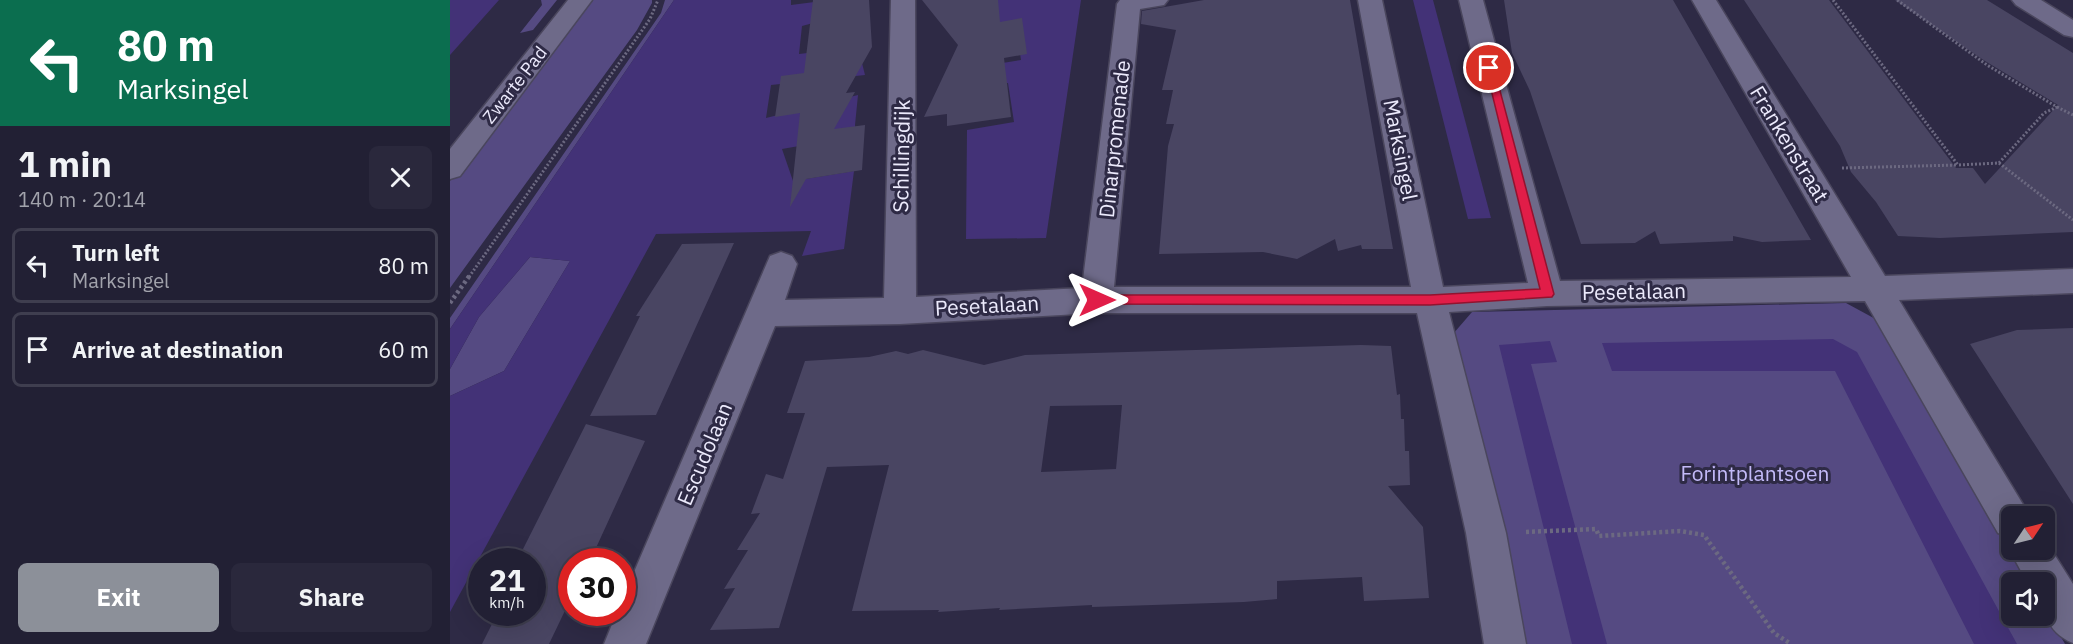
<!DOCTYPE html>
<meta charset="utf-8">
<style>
body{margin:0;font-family:"IBM Plex Sans",sans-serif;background:#2a283c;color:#f1f3f6;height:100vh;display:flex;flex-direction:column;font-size:22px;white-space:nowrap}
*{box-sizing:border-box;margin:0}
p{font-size:20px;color:#a2a3ac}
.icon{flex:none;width:33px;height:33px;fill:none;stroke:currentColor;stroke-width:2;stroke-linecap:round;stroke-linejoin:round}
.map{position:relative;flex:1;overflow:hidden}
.drawer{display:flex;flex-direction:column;background:#222034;width:450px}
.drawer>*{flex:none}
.top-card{background:#0b6e4f;color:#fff;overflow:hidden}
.needle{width:39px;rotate:55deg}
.buttons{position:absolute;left:1551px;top:506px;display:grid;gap:12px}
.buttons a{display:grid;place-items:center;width:54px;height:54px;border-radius:9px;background:#222034;box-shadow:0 6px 24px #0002,0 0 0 2px #3f3e4f;font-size:30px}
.speed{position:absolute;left:18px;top:548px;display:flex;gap:12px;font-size:30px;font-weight:700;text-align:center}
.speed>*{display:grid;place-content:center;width:78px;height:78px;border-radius:50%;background:#222034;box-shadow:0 6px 24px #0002,0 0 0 2px #3f3e4f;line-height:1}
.speed small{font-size:15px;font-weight:400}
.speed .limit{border:9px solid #d22;background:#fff;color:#111}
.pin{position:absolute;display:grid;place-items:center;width:51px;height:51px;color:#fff;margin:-26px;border:3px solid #fff;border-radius:50%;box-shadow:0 2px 6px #0007}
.me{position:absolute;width:66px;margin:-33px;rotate:90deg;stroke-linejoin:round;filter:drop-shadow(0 0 4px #0008)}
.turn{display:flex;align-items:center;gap:21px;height:126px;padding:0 18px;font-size:27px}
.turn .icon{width:78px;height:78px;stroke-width:2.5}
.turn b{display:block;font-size:42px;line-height:51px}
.round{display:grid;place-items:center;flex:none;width:63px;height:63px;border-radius:9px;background:#2a283c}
.summary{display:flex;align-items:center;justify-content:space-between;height:102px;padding:0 18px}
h1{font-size:36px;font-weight:700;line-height:45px}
.cta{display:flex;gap:12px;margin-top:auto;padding:12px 18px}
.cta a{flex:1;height:69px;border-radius:9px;background:#8c9099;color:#fff;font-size:24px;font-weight:700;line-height:69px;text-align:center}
.cta a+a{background:#2a283c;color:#f1f3f6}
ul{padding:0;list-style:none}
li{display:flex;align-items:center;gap:18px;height:75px;margin:0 12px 9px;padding:0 6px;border:3px solid #3f3e4f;border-radius:9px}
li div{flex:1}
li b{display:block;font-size:22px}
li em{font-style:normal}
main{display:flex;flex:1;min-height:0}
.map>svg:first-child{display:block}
</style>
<main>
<section class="drawer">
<div class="top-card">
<div class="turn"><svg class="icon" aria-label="left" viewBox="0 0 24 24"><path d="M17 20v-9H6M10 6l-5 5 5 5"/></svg><div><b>80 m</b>Marksingel</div></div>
</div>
<div class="summary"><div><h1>1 min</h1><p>140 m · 20:14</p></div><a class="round"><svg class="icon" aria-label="close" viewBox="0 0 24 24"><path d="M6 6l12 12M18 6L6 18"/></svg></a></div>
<ul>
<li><svg class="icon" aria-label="left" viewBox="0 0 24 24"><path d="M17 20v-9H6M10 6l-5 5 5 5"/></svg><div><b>Turn left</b><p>Marksingel</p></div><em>80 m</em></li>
<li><svg class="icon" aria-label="arrive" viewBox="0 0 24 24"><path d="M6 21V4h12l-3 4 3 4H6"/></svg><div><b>Arrive at destination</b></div><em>60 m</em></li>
</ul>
<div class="cta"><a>Exit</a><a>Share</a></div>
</section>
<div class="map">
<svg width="1623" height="644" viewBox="0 0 1623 644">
<rect width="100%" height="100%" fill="#2e2a45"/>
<path fill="#554a82" d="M91,0H107L83,30L70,33L92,5Z
M137,0H202V3L187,30L0,288V181Z
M215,0H224L0,329V318L211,13Z
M80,257L120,261L54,371L0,396V369L29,317Z
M1396,303L1431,322L1579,582H1562V615H1594L1595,609L1615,644H1070L1003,334L1022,312Z"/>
<path fill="#433277" d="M0,0H49L0,55Z
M224,0H341V5L380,0L404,12L352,26L349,54L408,47L415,75L321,85L316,118L408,95L405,125L406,136L332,149L343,181L404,171L394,249L352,256L361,231L206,234L0,612V396L54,371L120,261L80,257L29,317L0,369V329Z
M543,0H631L596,238L516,239L517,130L564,122L558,83L517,90L515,69L571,60L566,26L523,32Z
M963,0H983L1041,218L1018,219Z
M1383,339L1407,352L1567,644H1524L1385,371H1162L1152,343Z
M1100,341L1107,362L1081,364L1157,644H1122L1049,345Z"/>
<path fill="#494562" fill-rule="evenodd" d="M363,0H419L422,47L396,93L405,92L384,129L415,125L412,170L356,179L340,207L350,113L325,117L331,76L354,73Z
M472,0H548L550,22L572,18L577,54L554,58L561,117L497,126V114L474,117L508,45Z
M754,0H900L943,249H912L911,245L888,251L885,239L847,259L813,252L709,254L718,146L724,124H716L723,90H712L726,30L691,24L692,11Z
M1054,0H1223L1361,240L1312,242L1283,236V241L1210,244L1205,231L1185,243L1131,244L1080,91L1062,53Z
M1294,0H1379L1506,168H1523L1535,184L1608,105L1535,61L1445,0H1537L1623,53V232L1490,238L1448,236L1426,202L1401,172L1390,146Z
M284,243L206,415L140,416L190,316H186L232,244Z
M1623,328V504L1520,344L1567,330Z
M911,345L941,346L947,395L950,394L951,419H954L955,451H959L960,485L938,486L973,527L979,598L914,601L912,577L827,581V599L794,602L642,607V605L549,610L550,608L488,612L489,610L402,611L439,465L377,467L329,628L260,630L285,588L274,589L298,550H287L310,513L301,514L316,474L333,479L355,413H337L355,361L419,357L446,351L458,354L473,350L534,365L575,355ZM672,405L666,469L591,472L600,406Z
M136,424L195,441L140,561H122V596L99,644H32L48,612H82V561H67Z"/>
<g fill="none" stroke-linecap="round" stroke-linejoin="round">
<defs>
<path id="minor" d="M118,0H142L10,176L0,179V149Z
M441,0H465L466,297L632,288L667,4L670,0H718L714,5L690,9L664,287H961L908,0H932L993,287L1078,283L1009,0H1033L1110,281L1401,277L1242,0H1266L1435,276L1623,269V293L1449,300L1580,516H1562V538L1548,533L1415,301L1097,306L999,312L1056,533L1076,644H1034L1016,533L967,313H647L450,324L325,326L196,644H154L167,612H172V600L320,256L331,252L342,256L347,264L335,300L434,298Z
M1562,0H1591L1623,20V37L1614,35L1566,5Z
M1594,538L1623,584V643C1594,631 1594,610 1594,582H1577L1559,549L1562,544V549H1594Z"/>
</defs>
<use href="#minor" stroke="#4a465d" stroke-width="3"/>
<path stroke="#6c6981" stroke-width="3" stroke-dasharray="2 2" stroke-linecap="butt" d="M1383,0L1508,165L1549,163L1594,113L1607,107L1537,65L1447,0
M1607,107L1623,115
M1549,163L1623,220
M1392,168L1507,165
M19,277L200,19L208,0"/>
<path stroke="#6c6981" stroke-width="4.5" stroke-dasharray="3 3" stroke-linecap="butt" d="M0,303L20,275
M1076,532L1146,529L1149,536L1230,531L1254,535L1324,633L1341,644"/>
<use href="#minor" fill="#6e6a89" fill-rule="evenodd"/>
</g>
<path fill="#e11d48" stroke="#92132f" stroke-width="1.5" d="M1035,65L1044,68L1104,294L1102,297L980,305L643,304V297L647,295H980L1090,289Z"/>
<g text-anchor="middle" stroke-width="6" stroke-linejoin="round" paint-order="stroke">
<g font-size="18" fill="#eceafc" stroke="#2e2a45">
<text transform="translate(65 85) rotate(-52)" y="6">Zwarte Pad</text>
</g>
<g font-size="21" fill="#eceafc" stroke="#2e2a45">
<text transform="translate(665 139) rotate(-84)" y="7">Dinarpromenade</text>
<text transform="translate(1339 144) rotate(59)" y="7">Frankenstraat</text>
<text transform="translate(950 150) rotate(79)" y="7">Marksingel</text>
<text transform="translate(452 156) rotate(-89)" y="7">Schillingdijk</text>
<text transform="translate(1184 292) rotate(-1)" y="7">Pesetalaan</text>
<text transform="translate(537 306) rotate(-3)" y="7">Pesetalaan</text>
<text transform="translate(255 454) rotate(-67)" y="7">Escudolaan</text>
</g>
<g font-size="21" fill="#c3baf8" stroke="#2e2a45">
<text x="1305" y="481">Forintplantsoen</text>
</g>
</g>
</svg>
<div class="buttons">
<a><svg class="needle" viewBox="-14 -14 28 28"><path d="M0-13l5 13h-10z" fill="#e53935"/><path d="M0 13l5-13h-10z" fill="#a2a3ac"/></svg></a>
<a><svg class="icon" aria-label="sound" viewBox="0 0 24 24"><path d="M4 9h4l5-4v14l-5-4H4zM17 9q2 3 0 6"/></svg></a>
</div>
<div class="speed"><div>21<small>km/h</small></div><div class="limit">30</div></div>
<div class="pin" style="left:1039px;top:68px;background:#d93025"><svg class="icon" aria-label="arrive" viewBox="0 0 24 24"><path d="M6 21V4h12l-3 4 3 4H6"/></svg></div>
<svg class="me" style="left:647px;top:300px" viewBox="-20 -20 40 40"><path d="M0-17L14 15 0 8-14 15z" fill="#e11d48" stroke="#fff" stroke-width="4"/></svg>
</div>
</main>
